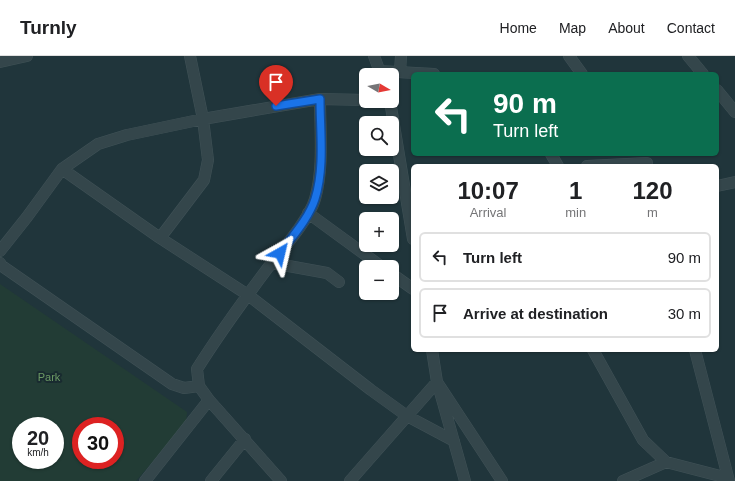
<!DOCTYPE html>
<meta charset="utf-8">
<style>
body{margin:0;font-family:Helvetica,sans-serif;background:#f2f2f2;color:#202124;height:100vh;display:flex;flex-direction:column;font-size:15px;white-space:nowrap}
*{box-sizing:border-box;margin:0}
p{font-size:13px;color:#757577}
.icon{flex:none;width:22px;height:22px;fill:none;stroke:currentColor;stroke-width:2;stroke-linecap:round;stroke-linejoin:round}
.map{position:relative;flex:1;overflow:hidden}
.sheet{position:absolute;left:411px;top:108px;width:308px;height:188px;display:flex;flex-direction:column;background:#fff;border-radius:6px;box-shadow:0 1px 3px #0004}
.sheet>*{flex:none}
.guide{position:absolute;left:411px;top:16px;width:308px;height:84px;border-radius:6px;box-shadow:0 1px 3px #0004;background:#0b6e4f;color:#fff;overflow:hidden}
.needle{width:26px;rotate:100deg}
.fabs{position:absolute;left:359px;top:12px;display:grid;gap:8px}
.fabs a{display:grid;place-items:center;width:40px;height:40px;border-radius:6px;background:#fff;box-shadow:0 1px 3px #0004;font-size:20px}
.speed{position:absolute;left:12px;top:361px;display:flex;gap:8px;font-size:20px;font-weight:700;text-align:center}
.speed>*{display:grid;place-content:center;width:52px;height:52px;border-radius:50%;background:#fff;box-shadow:0 1px 3px #0004;line-height:1}
.speed small{font-size:10px;font-weight:400}
.speed .limit{border:6px solid #d22;background:#fff;color:#111}
.pin{position:absolute;display:grid;place-items:center;width:34px;height:34px;color:#fff;margin:-41px -17px;border-radius:50% 50% 50% 0;rotate:-45deg;box-shadow:0 0 4px #0007}
.pin .icon{rotate:45deg}
.me{position:absolute;width:44px;margin:-22px;rotate:37deg;stroke-linejoin:round;filter:drop-shadow(0 0 3px #0008)}
.turn{display:flex;align-items:center;gap:14px;height:84px;padding:0 16px;font-size:18px}
.turn .icon{width:52px;height:52px;stroke-width:2.5}
.turn b{display:block;font-size:28px;line-height:34px}
.eta{display:flex;justify-content:space-evenly;align-items:center;height:68px;text-align:center}
.eta b{font-size:24px;font-weight:700;line-height:28px}
ul{padding:0;list-style:none}
li{display:flex;align-items:center;gap:12px;height:50px;margin:0 8px 6px;padding:0 8px;border:2px solid #e0e0e0;border-radius:6px}
li div{flex:1}
li b{display:block;font-size:15px}
li em{font-style:normal}
header{display:flex;align-items:center;gap:24px;box-sizing:border-box;height:56px;padding:0 20px;background:#fff;border-bottom:1px solid #e0e0e0}
header strong{font-size:19px}
nav{display:flex;gap:22px;margin-inline-start:auto;font-size:14px}
.map>svg:first-child{display:block}
</style>
<header>
<strong>Turnly</strong>
<nav><a>Home</a><a>Map</a><a>About</a><a>Contact</a></nav>
</header>
<div class="map">
<svg width="735" height="425" viewBox="0 0 735 425">
<rect width="100%" height="100%" fill="#20353b"/>
<path fill="#223c35" fill-rule="evenodd" d="M0,228L187,356L186,367L136,425H0ZM21,370H55V404H21ZM81,370H115V404H81Z"/>
<g fill="none" stroke-linecap="round" stroke-linejoin="round">
<defs>
<path id="minor" d="M374,0L381,19
M569,0L582,18
M688,0L703,18
M0,6L27,0
M379,15L434,18
M400,16L401,0
M717,34L735,56
M374,45H382
M390,45L413,183
M551,98L558,110
M587,110L647,107
M62,113L160,182L248,239L371,334L407,360L454,385
M717,130L735,126
M308,157L382,211
M160,182L204,124L208,104L203,63L190,0
M0,195L27,161L62,113L98,88L127,79L203,63L320,43L366,44
M0,207L2,210L172,328L184,332L199,330
M272,207L327,217L339,226
M392,218L413,233
M432,294L437,326L502,425
M593,294L643,384L666,406L728,422
M695,294L729,425
M440,336L465,425
M145,425L209,344
M211,425L245,383
M281,425L209,344L199,330L197,313C219,278 243,245 267,213C281,195 309,164 315,143C324,111 320,76 320,43
M350,425L437,326
M623,425L666,406"/>
</defs>
<use href="#minor" stroke="#405257" stroke-width="12"/>
<use href="#minor" stroke="#34464b" stroke-width="11"/>
</g>
<g fill="none" stroke-linecap="round" stroke-linejoin="round">
<defs>
<path id="route" d="M276,50L320,43C320,75 325,111 315,143C309,162 292,181 280,197"/>
</defs>
<use href="#route" stroke="#114b97" stroke-width="10"/>
<use href="#route" stroke="#1a73e8" stroke-width="7"/>
</g>
<g text-anchor="middle" stroke-width="4" stroke-linejoin="round" paint-order="stroke">
<g font-size="11" fill="#6c9a64" stroke="#192b30">
<text x="49" y="325">Park</text>
</g>
</g>
</svg>
<div class="fabs">
<a><svg class="needle" viewBox="-14 -14 28 28"><path d="M0-13l5 13h-10z" fill="#e53935"/><path d="M0 13l5-13h-10z" fill="#757577"/></svg></a>
<a><svg class="icon" aria-label="search" viewBox="0 0 24 24"><circle cx="10" cy="10" r="6"/><path d="M15 15l6 6"/></svg></a>
<a><svg class="icon" aria-label="layers" viewBox="0 0 24 24"><path d="M12 4l9 5-9 5-9-5zM3 14l9 5 9-5"/></svg></a>
<a>+</a>
<a>−</a>
</div>
<div class="speed"><div>20<small>km/h</small></div><div class="limit">30</div></div>
<div class="pin" style="left:276px;top:50px;background:#d93025"><svg class="icon" aria-label="arrive" viewBox="0 0 24 24"><path d="M6 21V4h12l-3 4 3 4H6"/></svg></div>
<svg class="me" style="left:280px;top:197px" viewBox="-20 -20 40 40"><path d="M0-17L14 15 0 8-14 15z" fill="#1a73e8" stroke="#fff" stroke-width="4"/></svg>
<div class="guide">
<div class="turn"><svg class="icon" aria-label="left" viewBox="0 0 24 24"><path d="M17 20v-9H6M10 6l-5 5 5 5"/></svg><div><b>90 m</b>Turn left</div></div>
</div>
<section class="sheet">
<div class="eta">
<div><b>10:07</b><p>Arrival</p></div>
<div><b>1</b><p>min</p></div>
<div><b>120</b><p>m</p></div>
</div>
<ul>
<li><svg class="icon" aria-label="left" viewBox="0 0 24 24"><path d="M17 20v-9H6M10 6l-5 5 5 5"/></svg><div><b>Turn left</b></div><em>90 m</em></li>
<li><svg class="icon" aria-label="arrive" viewBox="0 0 24 24"><path d="M6 21V4h12l-3 4 3 4H6"/></svg><div><b>Arrive at destination</b></div><em>30 m</em></li>
</ul>
</section>
</div>
